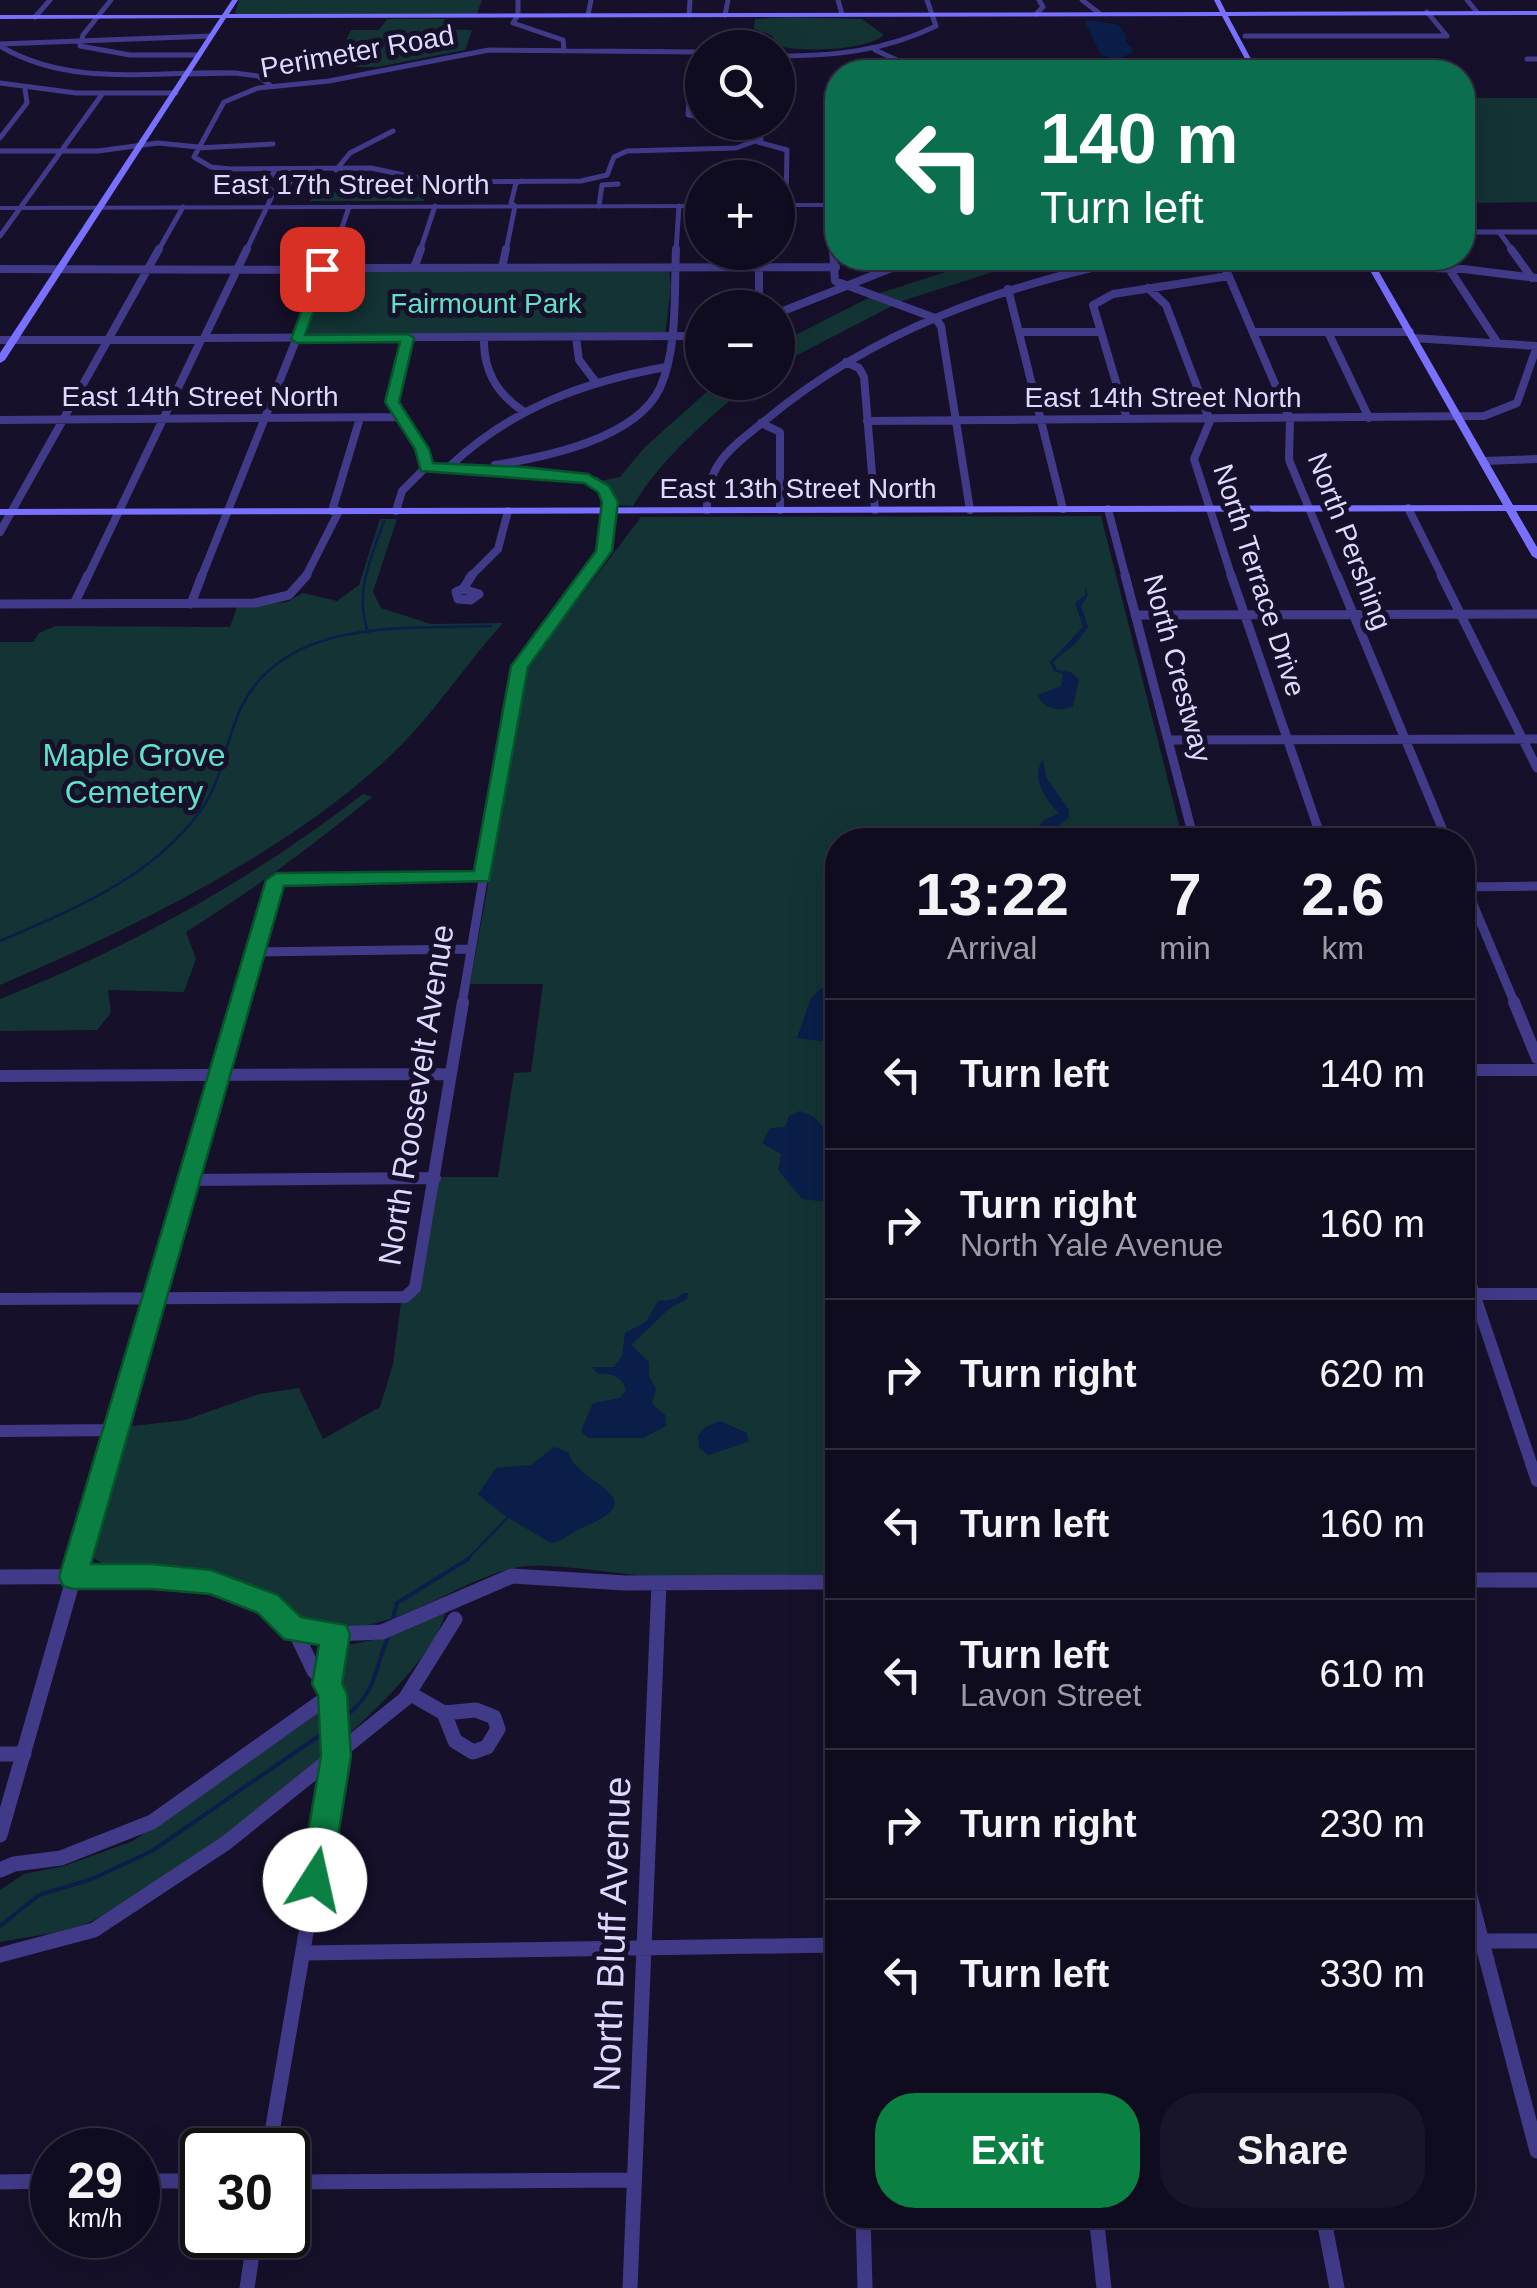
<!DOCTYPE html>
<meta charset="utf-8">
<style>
body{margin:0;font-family:Helvetica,sans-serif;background:#191529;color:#f1f3f6;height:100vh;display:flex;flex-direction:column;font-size:38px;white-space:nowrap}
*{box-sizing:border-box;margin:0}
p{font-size:32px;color:#9c9ba5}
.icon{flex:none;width:55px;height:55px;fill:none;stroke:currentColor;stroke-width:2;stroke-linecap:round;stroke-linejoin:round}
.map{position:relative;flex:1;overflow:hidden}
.drawer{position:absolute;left:825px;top:828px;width:650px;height:1400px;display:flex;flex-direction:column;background:#100c20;border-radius:40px;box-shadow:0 10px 40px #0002,0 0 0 2px #302c3e}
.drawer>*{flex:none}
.hud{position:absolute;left:825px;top:60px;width:650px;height:210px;border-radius:40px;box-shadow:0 10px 40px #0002,0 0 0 2px #302c3e;background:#0b6e4f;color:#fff;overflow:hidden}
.controls{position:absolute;left:685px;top:30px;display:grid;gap:20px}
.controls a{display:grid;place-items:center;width:110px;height:110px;border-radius:50%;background:#100c20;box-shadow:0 10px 40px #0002,0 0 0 2px #302c3e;font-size:50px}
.speed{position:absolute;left:30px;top:2128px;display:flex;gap:20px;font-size:50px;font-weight:700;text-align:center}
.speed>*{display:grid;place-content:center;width:130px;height:130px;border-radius:50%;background:#100c20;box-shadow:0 10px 40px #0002,0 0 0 2px #302c3e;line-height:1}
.speed small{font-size:25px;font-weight:400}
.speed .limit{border:5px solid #111;border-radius:15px;background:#fff;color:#111}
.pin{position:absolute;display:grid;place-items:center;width:85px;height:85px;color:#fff;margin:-42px;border-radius:20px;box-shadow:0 5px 15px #0006}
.me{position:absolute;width:110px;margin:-55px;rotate:10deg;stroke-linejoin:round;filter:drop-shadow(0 0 8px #0008)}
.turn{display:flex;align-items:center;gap:35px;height:210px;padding:0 50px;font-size:45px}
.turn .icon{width:130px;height:130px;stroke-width:2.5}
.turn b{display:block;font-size:70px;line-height:85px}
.eta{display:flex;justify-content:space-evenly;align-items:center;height:170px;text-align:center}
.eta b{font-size:60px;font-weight:700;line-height:70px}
.button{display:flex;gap:20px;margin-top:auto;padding:20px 50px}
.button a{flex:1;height:115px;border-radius:40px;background:#0b8043;color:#fff;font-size:40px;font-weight:700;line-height:115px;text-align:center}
.button a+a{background:#191529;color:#f1f3f6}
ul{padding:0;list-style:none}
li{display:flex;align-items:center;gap:30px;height:150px;padding:0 50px;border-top:2px solid #302c3e}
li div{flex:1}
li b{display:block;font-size:38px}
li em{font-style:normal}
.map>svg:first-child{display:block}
</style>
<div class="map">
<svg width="1537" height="2288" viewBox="0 0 1537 2288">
<rect width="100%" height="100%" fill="#16102a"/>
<path fill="#133334" d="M239,0H482L477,14H235Z
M788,17L862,19L884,35C866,51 798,53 775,45L773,36L754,29L755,19Z
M387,19H445L443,29L472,30L465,50L378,67H354L344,57L346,50H341L351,30H379Z
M1462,98H1537V202L1463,203Z
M375,180C401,180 403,188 425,190L424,201H310L316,192L370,191Z
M989,258H1037L899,302L877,294Z
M669,269L671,287L665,335L303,337L328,270Z
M872,296L894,305L778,365V344Z
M711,383H751C709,418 661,458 633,506L617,505L612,492L600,481L620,477L644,448L711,388Z
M1101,516L1183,840H838L837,1574C775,1574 710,1579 648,1576C616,1574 546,1562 519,1567C458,1579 399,1633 332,1627C288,1623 259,1583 216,1575C182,1569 115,1578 91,1556V1534L124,1427L185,1420L259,1394L299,1388L323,1439L380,1407L393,1364L401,1302L418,1294L421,1286L439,1177H498L514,1073L531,1072L543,984H470L528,666L641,517Z
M380,519H397L373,592L381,608L431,624L503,623C464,666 433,716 389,757C285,854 130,930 0,985V642H33L39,633L55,626L230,627L237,607L287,602L303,593L337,601L359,585Z
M363,794L372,797C312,846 252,891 186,932L196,959L184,992L108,990L111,1013L97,1030L0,1031V999C131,947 251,880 363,794Z
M445,1613C429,1694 167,1886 90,1922C62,1934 30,1936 0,1942V1890L24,1874L64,1866L133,1841L304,1723L340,1694L342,1649L347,1645L388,1637Z"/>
<path fill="#0a1e49" d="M1090,20L1119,25L1127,37L1125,41L1133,48L1132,53L1117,59L1101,55L1085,22Z
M1085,586L1088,596L1081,606L1088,627L1076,643L1053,662L1057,670L1070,672L1079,679L1073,707C1058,711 1045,711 1038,695L1061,686L1063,674L1054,671L1050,662L1083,627L1075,603L1085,595Z
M1043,760L1046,777L1069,810V817L1058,826L1053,840H1027L1044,820L1059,813C1046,801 1030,777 1043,760Z
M822,988H837L833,1000L837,1010L832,1031L835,1038L827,1042L797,1038L811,998Z
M800,1111L814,1117L827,1131L837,1130V1203L802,1199L778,1170L781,1154L762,1143L770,1128L785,1127L789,1116Z
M683,1293H688L687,1299L670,1308L631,1345L649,1362V1376L656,1389L652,1404L665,1415L666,1426L643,1438H588L581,1431L593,1403L620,1398L626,1390C622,1376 610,1373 598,1374L591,1367H614L622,1356L625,1333L646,1322L658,1301L676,1299Z
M720,1421L747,1433L748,1442L708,1455L699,1448L698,1435L705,1427Z
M554,1447L568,1452C577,1486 661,1496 579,1529C569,1534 563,1541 551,1543L502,1514L478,1494L496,1468L531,1465Z"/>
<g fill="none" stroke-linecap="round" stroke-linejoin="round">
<path stroke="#0a1e49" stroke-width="2.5" d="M368,632C354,593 371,558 384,521
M0,941C74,909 152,878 201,810C224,778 225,738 243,704C288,617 408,629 491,626
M465,1562L508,1517"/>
<path stroke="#0a1e49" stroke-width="4" d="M393,1618L397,1603L468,1559
M341,1720C379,1692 372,1673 389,1635
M0,1926L39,1895L92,1879L152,1851L326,1731"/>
<path stroke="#413a89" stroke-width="5" d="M111,0L83,35L80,46L130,55H199
M518,0V15L513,23L563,40L564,49
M838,0L842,14
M1082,0L1099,13
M1467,0L1477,12
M1427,12L1447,36
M1036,14L1043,7L1039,0
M588,15L591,0
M689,15L690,0
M725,15L728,0
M35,17L50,0
M1245,36H1447
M0,44L211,36
M0,46C72,89 155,70 235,73L187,74
M875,50L899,61L945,72
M702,52L489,50L329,81L258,88L224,102L194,157L211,167L230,169L371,168L437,182L581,181L607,175L614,157L627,151L736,148L761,139L758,130L741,122
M778,56C834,56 885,51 936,26L927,0
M1527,59H1537
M993,72L1059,63H1258
M235,73L258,76L271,86
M702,81L690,83L688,115L702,117
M0,83L76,93H176
M0,138L27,103L25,89
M758,142L787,150L786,205
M197,148L273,144
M0,151H98L158,143L198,147
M336,170L350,153L393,131
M274,192L266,186L275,170
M830,205L833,251
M599,206L602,185L618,184
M1462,232H1537
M1499,232L1513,251
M0,236L103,93
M158,251L183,207
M246,251L274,192L287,187L297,170
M334,251L349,207
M420,251L435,206
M506,251L515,206L511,203L516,183L522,181
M676,251L679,206"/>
<path stroke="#413a89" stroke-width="8" d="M247,249L204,338L702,336
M335,249L328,268L836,267
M833,249L835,281L935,318L941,326L970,510
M1511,249L1532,278
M759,252V308
M1221,258L1290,419L1289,460L1338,578
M1442,258L1497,342
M1372,266L1463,269L1537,278
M414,268L421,249
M502,268L506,249
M0,269L324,270L201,578
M1148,288L1166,305L1210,421L1194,459L1232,578
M1008,289L1063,509
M778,313L917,258
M1021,332H1100
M1253,332H1410
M1328,332L1369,418
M484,337C483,370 496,393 523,411
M576,337L579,360L595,381
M1413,338L1537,346
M0,340H201L87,578
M846,362L859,368L864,377L875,510
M1127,419L1093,305L1113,294L1229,276
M0,420L401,417
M867,421L1484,416L1517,403L1537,346
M761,423L780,432V510
M1483,461L1537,459
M495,465C545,457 636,439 660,388C678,348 674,292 676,249
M450,466C512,408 583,382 666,367
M426,468L524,471L596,481L610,498L604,551L584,578
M1408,508L1443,578
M1108,509L1126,578
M707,510C706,462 733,447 767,419C874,330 1001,286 1136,258
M332,511L360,418
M396,511L402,491L428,465L392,402L408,338
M0,532L159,249
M305,578L339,511
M469,578L498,549L508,511"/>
<path stroke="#413a89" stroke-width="9" d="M1125,575L1194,840
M1231,575L1322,840
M1337,575L1447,840
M1441,575L1537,768
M463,589L472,575
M463,589L479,594L471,600L458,599L456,592Z
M0,604L255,603L289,595L307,575
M74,604L88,575
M191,604L202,575
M1135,615L1537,614
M1168,740L1537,739
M1462,878L1515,1004
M1462,887L1537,886
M253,952L471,949
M239,1004L275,879L482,877
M462,1004L519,667L586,575"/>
<path stroke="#413a89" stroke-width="12" d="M1514,1002L1537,1058
M1462,1070H1537
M0,1076L451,1074
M188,1180L435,1178
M1462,1258L1537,1481
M1462,1294H1537
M0,1299L405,1297L415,1288L463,1002
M0,1431L116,1430
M79,1562L240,1002"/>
<path stroke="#413a89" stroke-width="15" d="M0,1577L152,1576L211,1582L268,1604L294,1629L336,1634L382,1632L512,1576L625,1583L838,1582
M1462,1580H1537
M294,1629L314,1671L327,1684
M409,1693L444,1713
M476,1710L494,1717L498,1729L487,1747L473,1752L455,1741L444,1713Z
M0,1754H24
M0,1835L79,1559
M1462,1866L1537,2151
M0,1870L14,1864L61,1858L152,1822L332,1694
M1462,1941H1537
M303,1953L838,1945
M0,1955L94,1930L226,1843L405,1699L455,1619
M269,2150L336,1756L332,1694L327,1684L336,1634
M138,2181H202
M0,2182L52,2181
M288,2182L634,2180
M863,2215L865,2288
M1096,2215L1104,2288
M1323,2215L1337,2288
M247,2288L255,2235
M630,2288L659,1583"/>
<path fill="#413a89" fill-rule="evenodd" d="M778,203H838V207H778Z
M702,204V208L0,210V206Z"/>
<path fill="#7a70ff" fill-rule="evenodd" d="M232,0H238L229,14L1220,12L1214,0H1220L1226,12L1537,11V15L1228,16L1258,72H1252L1222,16L226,18L5,360L0,363V353L220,18L0,19V15H222Z
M1363,258H1371L1513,505H1537V511H1516L1537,547V559L1532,556L1506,511L0,515V509L1503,505Z"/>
</g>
<path fill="#0b8043" stroke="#07532c" stroke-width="2.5" d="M318,267L329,269L305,335L408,334L414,338L399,402L429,449L433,463L524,467L588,474L609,486L618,502L612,551L528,667L489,881L284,886L91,1564H152L211,1570L278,1595L301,1617L346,1625L350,1634L342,1683L347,1694L351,1756L331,1880L326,1891L315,1895L304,1891L300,1880L321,1756L318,1695L312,1684L319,1645L284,1639L258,1613L210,1594L152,1589H73L63,1586L59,1577L266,880L276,873L474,871L511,666L596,551L602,502L598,492L584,483L421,471L415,449L385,402L400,342L297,343L291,339Z"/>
<g text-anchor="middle" stroke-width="10" stroke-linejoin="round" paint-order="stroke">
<g font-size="28" fill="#dfd9ff" stroke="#16102a">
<text transform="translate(357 51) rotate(-10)" y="10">Perimeter Road</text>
<text x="351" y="194">East 17th Street North</text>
<text x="200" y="406">East 14th Street North</text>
<text x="1163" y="407">East 14th Street North</text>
<text x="798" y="498">East 13th Street North</text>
<text transform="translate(1350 541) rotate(69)" y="10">North Pershing</text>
<text transform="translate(1260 580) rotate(72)" y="10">North Terrace Drive</text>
<text transform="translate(1178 668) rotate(75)" y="10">North Crestway</text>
</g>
<g font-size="28" fill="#61e2c8" stroke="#16102a">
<text x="486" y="313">Fairmount Park</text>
</g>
<g font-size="32" fill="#61e2c8" stroke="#16102a">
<text x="134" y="766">Maple Grove<tspan x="134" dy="37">Cemetery</tspan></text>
</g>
<g font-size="32" fill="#dfd9ff" stroke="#16102a">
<text transform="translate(416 1095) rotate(-81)" y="11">North Roosevelt Avenue</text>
</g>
<g font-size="38" fill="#dfd9ff" stroke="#16102a">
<text transform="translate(612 1934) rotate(-88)" y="13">North Bluff Avenue</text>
</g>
</g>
</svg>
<div class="controls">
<a><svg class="icon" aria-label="search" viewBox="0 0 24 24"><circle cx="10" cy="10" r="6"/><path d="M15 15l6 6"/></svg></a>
<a>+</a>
<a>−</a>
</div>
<div class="speed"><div>29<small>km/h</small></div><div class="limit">30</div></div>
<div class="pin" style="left:322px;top:269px;background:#d93025"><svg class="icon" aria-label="arrive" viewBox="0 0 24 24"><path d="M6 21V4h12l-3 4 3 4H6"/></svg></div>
<svg class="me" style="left:315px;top:1880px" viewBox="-20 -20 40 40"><circle r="19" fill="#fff"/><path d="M0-13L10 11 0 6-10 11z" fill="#0b8043"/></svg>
<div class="hud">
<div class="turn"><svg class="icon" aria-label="left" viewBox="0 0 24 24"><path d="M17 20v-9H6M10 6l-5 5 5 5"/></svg><div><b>140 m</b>Turn left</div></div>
</div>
<section class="drawer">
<div class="eta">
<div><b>13:22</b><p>Arrival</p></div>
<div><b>7</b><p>min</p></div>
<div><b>2.6</b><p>km</p></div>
</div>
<ul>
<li><svg class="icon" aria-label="left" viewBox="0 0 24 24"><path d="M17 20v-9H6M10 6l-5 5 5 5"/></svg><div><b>Turn left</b></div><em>140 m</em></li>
<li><svg class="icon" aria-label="right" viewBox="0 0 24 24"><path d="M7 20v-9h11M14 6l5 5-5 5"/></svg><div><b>Turn right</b><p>North Yale Avenue</p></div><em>160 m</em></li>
<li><svg class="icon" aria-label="right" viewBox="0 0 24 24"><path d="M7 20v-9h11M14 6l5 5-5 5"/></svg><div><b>Turn right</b></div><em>620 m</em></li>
<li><svg class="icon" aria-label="left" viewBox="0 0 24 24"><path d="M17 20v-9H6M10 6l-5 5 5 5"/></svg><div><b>Turn left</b></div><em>160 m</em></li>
<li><svg class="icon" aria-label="left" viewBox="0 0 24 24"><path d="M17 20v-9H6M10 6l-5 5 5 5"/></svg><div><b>Turn left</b><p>Lavon Street</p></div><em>610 m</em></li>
<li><svg class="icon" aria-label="right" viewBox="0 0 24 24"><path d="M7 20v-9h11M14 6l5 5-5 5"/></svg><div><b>Turn right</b></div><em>230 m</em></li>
<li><svg class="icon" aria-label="left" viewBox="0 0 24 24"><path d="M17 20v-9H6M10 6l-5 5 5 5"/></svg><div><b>Turn left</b></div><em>330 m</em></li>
</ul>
<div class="button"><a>Exit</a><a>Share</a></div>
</section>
</div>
